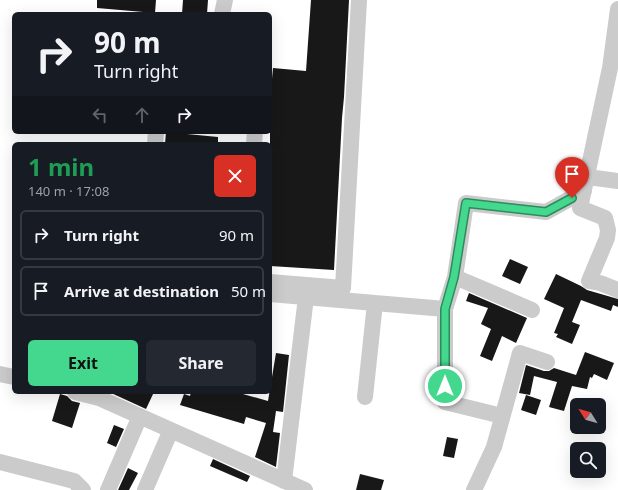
<!DOCTYPE html>
<meta charset="utf-8">
<style>
body{margin:0;font-family:"Noto Sans",sans-serif;background:#242831;color:#f1f3f6;height:100vh;display:flex;flex-direction:column;font-size:15px;white-space:nowrap}
*{box-sizing:border-box;margin:0}
p{font-size:13px;color:#9ea1a6}
.icon{flex:none;width:22px;height:22px;fill:none;stroke:currentColor;stroke-width:2;stroke-linecap:round;stroke-linejoin:round}
.map{position:relative;flex:1;overflow:hidden}
.panel{position:absolute;left:12px;top:142px;width:260px;height:252px;display:flex;flex-direction:column;background:#171b24;border-radius:6px;box-shadow:0 4px 16px #0002}
.panel>*{flex:none}
.top-card{position:absolute;left:12px;top:12px;width:260px;height:122px;border-radius:6px;box-shadow:0 4px 16px #0002;background:#171b24;color:#f1f3f6;overflow:hidden}
.needle{width:26px;rotate:307deg}
.tools{position:absolute;left:570px;top:398px;display:grid;gap:8px}
.tools a{display:grid;place-items:center;width:36px;height:36px;border-radius:6px;background:#171b24;box-shadow:0 4px 16px #0002;font-size:20px}
.pin{position:absolute;display:grid;place-items:center;width:34px;height:34px;color:#fff;margin:-41px -17px;border-radius:50% 50% 50% 0;rotate:-45deg;box-shadow:0 0 4px #0007}
.pin .icon{rotate:45deg}
.me{position:absolute;width:44px;margin:-22px;rotate:0deg;stroke-linejoin:round;filter:drop-shadow(0 0 3px #0008)}
.turn{display:flex;align-items:center;gap:14px;height:84px;padding:0 16px;font-size:18px}
.turn .icon{width:52px;height:52px;stroke-width:2.5}
.turn b{display:block;font-size:28px;line-height:34px}
.lanes{display:flex;align-items:center;height:38px;padding:0 16px;background:#0003;justify-content:center;gap:20px;direction:ltr}
.lanes .off{opacity:.35}
.round{display:grid;place-items:center;flex:none;width:42px;height:42px;border-radius:6px;background:#242831}
.headline{display:flex;align-items:center;justify-content:space-between;height:68px;padding:0 16px}
h1{font-size:24px;font-weight:700;line-height:30px;color:#1e9e55}
.primary-button{display:flex;gap:8px;margin-top:auto;padding:8px 16px}
.primary-button a{flex:1;height:46px;border-radius:6px;background:#43d88d;color:#111;font-size:16px;font-weight:700;line-height:46px;text-align:center}
.primary-button a+a{background:#242831;color:#f1f3f6}
ul{padding:0;list-style:none}
li{display:flex;align-items:center;gap:12px;height:50px;margin:0 8px 6px;padding:0 8px;border:2px solid #363941;border-radius:6px}
li div{flex:1}
li b{display:block;font-size:15px}
li em{font-style:normal}
.map>svg:first-child{display:block}
</style>
<div class="map">
<svg width="618" height="490" viewBox="0 0 618 490">
<rect width="100%" height="100%" fill="#fff"/>
<path fill="#181818" d="M97,0H156L155,13L97,8Z
M183,0H208L207,14H182Z
M311,0H349L344,97L342,118L334,270L270,266V100L273,68L306,71Z
M166,132L218,137V144H165Z
M510,259L528,267L520,284L502,276Z
M556,274L581,286L587,290L618,299V307L613,305L611,311L581,300L572,322L580,325L572,344L556,337L558,334L554,333L564,308L544,299Z
M469,293L527,318L516,343L502,336L492,361L480,356L491,329L481,324L488,308L466,301Z
M585,352L614,363L607,380L594,374L592,378L590,377L587,389L572,386L564,411L549,407L557,382L534,376L530,395L519,393L526,365L544,371H549L554,368L576,375Z
M276,353L289,355L283,412L276,411L273,432L280,433L276,467L255,457L266,423L246,417L244,424L180,405L184,394L190,396L191,392H236L268,401Z
M109,392H154L146,409Z
M60,394L67,396L72,401L80,403L72,428L52,421Z
M526,395L541,400L536,415L521,410Z
M114,425L124,429L116,447L107,443Z
M447,437L458,439L454,458L443,456Z
M213,459L250,476L247,482L210,466Z
M128,468L138,473L129,490H118Z
M360,474L384,480L381,490H356Z"/>
<g fill="none" stroke-linecap="round" stroke-linejoin="round">
<path stroke="#cbcbcb" stroke-width="16" d="M618,9L610,68L580,208L605,218L608,230L607,238L589,281L600,283L618,290
M222,14L225,0
M155,144L156,132
M254,144L255,132
M588,177L618,181
M455,277L532,310
M270,282L343,288L359,0
M270,294L445,309
M0,374L14,377
M75,392L99,398L305,490
M365,397L375,303
M502,416L445,402V309L455,277L466,203L546,212L584,191
M0,462L74,481L83,490
M284,481L306,297
M108,490L140,416
M145,490L171,430
M474,490L494,447L520,353L547,362"/>
</g>
<g fill="none" stroke-linecap="round" stroke-linejoin="round">
<defs>
<path id="route" d="M445,386V309L454,277L466,203L546,212L572,198"/>
</defs>
<use href="#route" stroke="#2c8c5c" stroke-width="10"/>
<use href="#route" stroke="#43d88d" stroke-width="7"/>
</g>
</svg>
<div class="tools">
<a><svg class="needle" viewBox="-14 -14 28 28"><path d="M0-13l5 13h-10z" fill="#e53935"/><path d="M0 13l5-13h-10z" fill="#9ea1a6"/></svg></a>
<a><svg class="icon" aria-label="search" viewBox="0 0 24 24"><circle cx="10" cy="10" r="6"/><path d="M15 15l6 6"/></svg></a>
</div>
<div class="pin" style="left:572px;top:198px;background:#d93025"><svg class="icon" aria-label="arrive" viewBox="0 0 24 24"><path d="M6 21V4h12l-3 4 3 4H6"/></svg></div>
<svg class="me" style="left:445px;top:386px" viewBox="-20 -20 40 40"><circle r="17" fill="#43d88d" stroke="#fff" stroke-width="3"/><path d="M0-11L8 9 0 5-8 9z" fill="#fff"/></svg>
<div class="top-card">
<div class="turn"><svg class="icon" aria-label="right" viewBox="0 0 24 24"><path d="M7 20v-9h11M14 6l5 5-5 5"/></svg><div><b>90 m</b>Turn right</div></div>
<div class="lanes"><svg class="icon off" aria-label="left" viewBox="0 0 24 24"><path d="M17 20v-9H6M10 6l-5 5 5 5"/></svg><svg class="icon off" aria-label="ahead" viewBox="0 0 24 24"><path d="M12 20V5M6 11l6-6 6 6"/></svg><svg class="icon" aria-label="right" viewBox="0 0 24 24"><path d="M7 20v-9h11M14 6l5 5-5 5"/></svg></div>
</div>
<section class="panel">
<div class="headline"><div><h1>1 min</h1><p>140 m · 17:08</p></div><a class="round" style="background:#d93025;color:#fff"><svg class="icon" aria-label="close" viewBox="0 0 24 24"><path d="M6 6l12 12M18 6L6 18"/></svg></a></div>
<ul>
<li><svg class="icon" aria-label="right" viewBox="0 0 24 24"><path d="M7 20v-9h11M14 6l5 5-5 5"/></svg><div><b>Turn right</b></div><em>90 m</em></li>
<li><svg class="icon" aria-label="arrive" viewBox="0 0 24 24"><path d="M6 21V4h12l-3 4 3 4H6"/></svg><div><b>Arrive at destination</b></div><em>50 m</em></li>
</ul>
<div class="primary-button"><a>Exit</a><a>Share</a></div>
</section>
</div>
